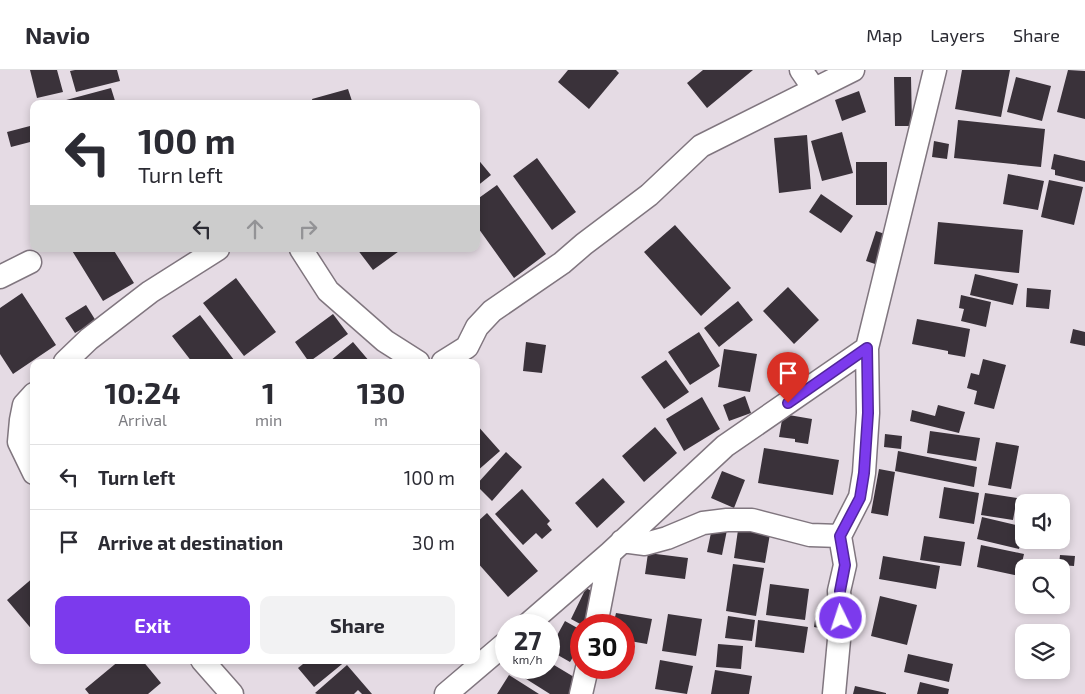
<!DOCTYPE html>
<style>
body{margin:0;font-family:"Exo 2",sans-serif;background:#f2f2f3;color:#2b2b33;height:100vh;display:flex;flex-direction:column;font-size:19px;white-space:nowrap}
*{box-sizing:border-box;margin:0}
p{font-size:16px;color:#7c7c81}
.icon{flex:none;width:28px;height:28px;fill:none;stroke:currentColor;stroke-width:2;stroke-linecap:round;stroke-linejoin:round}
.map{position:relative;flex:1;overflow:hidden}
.drawer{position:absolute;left:30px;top:289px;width:450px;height:305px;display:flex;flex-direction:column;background:#fff;border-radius:10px;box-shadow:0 2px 8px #0003}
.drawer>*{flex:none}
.banner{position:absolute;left:30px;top:30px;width:450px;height:152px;border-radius:10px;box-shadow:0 2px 8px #0003;background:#fff;color:#2b2b33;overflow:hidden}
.controls{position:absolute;left:1015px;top:424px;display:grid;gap:10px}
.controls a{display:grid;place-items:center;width:55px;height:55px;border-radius:10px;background:#fff;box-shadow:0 2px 8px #0003;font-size:25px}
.speed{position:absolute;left:495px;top:544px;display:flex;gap:10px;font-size:25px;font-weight:700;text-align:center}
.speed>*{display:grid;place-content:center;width:65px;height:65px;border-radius:50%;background:#fff;box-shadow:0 2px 8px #0003;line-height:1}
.speed small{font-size:12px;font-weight:400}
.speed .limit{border:8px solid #d22;background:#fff;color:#111}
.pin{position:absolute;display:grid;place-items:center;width:42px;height:42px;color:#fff;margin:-51px -21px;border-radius:50% 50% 50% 0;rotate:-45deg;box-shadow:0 0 5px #0007}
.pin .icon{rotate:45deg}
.me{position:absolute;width:55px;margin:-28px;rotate:356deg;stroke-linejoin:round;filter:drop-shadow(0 0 4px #0008)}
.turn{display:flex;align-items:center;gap:18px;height:105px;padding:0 25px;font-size:22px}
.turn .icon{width:65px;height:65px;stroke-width:2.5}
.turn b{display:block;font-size:35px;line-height:42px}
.lanes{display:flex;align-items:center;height:48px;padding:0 25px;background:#0003;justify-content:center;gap:25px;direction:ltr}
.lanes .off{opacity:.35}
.eta{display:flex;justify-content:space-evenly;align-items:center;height:85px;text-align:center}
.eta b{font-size:30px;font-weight:700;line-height:35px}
.primary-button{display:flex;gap:10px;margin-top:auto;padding:10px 25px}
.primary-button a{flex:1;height:58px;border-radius:10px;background:#7c3aed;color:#fff;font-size:20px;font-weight:700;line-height:58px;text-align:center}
.primary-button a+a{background:#f2f2f3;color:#2b2b33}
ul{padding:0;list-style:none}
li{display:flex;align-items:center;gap:15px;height:65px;padding:0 25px;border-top:1px solid #e1e1e2}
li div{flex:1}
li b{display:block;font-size:19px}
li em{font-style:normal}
header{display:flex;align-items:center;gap:30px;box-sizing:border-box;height:70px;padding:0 25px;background:#fff;border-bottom:1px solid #e1e1e2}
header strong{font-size:24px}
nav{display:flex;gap:28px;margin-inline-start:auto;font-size:18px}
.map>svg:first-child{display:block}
</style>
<header>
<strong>Navio</strong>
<nav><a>Map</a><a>Layers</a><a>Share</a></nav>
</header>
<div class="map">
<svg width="1085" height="624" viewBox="0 0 1085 624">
<rect width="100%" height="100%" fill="#e5dbe4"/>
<path fill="#3a323a" d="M30,0H57L63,22L37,28Z
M75,0H117L120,11L76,22L70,1Z
M568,0H616L619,3L589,39L558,12Z
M703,0H753L707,38L687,13Z
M962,0H1010L1001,47L955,39Z
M1068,0L1085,1V49L1057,42Z
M894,7H911L912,56H895Z
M1016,7L1051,16L1042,51L1007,42Z
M111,18L116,34H55V33Z
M348,19L353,34H313L312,29Z
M859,21L866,42L842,51L835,30Z
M958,50L1045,59L1041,97L954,88Z
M30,56L34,71L11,77L7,62Z
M842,62L853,103L822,111L811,71Z
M807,65L811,119L779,123L774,68Z
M934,71L949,74L947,89L932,87Z
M1054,84L1085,91V112L1055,105V100L1051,99Z
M476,87L491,105L476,117Z
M537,88L576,142L552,160L513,106Z
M856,92H887V135H856Z
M1008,104L1044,111L1038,140L1003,134Z
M1049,110L1083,117L1074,155L1041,147Z
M497,115L546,184L514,208L476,155V130Z
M821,124L853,146L841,163L809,142Z
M938,152L1023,160L1019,203L934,194Z
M675,155L731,218L701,246L644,182Z
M876,161L891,166L881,196L866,191Z
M71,179H113L134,213L103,231Z
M357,179H402L373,200Z
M975,204L1018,214L1013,235L970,225Z
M236,208L276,262L244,286L203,233Z
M788,217L819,250L794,274L763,241Z
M1027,218L1051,220L1049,239L1026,237Z
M22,223L56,275L13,304L0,284V238Z
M961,225L991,232L986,257L961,251L964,239L959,238Z
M738,231L753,250L719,277L704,258Z
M86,235L96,251L75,263L65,248Z
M333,244L348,264L309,292L295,272Z
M200,245L234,290L231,292H192L172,266Z
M917,249L970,259L965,287L948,284V281L912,274Z
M1073,259L1085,262V276L1070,273Z
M699,262L720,296L690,315L668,282Z
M353,272L370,292H331L330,291Z
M526,272L546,275L542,303L523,301Z
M724,279L757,284L750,322L718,317Z
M983,289L1006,295L994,339L974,334L977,321L967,318L971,303L979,305Z
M666,290L689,322L664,339L641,307Z
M745,326L751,343L729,351L723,335Z
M702,327L720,359L684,381L666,349Z
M938,335L965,342L959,363L910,351L912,340L935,346Z
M783,344L812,349L808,374L795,372V369L779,367Z
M476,354L500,381L476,402Z
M655,357L677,383L644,412L622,386Z
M930,361L980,368L976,391L927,383Z
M885,364L902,366L901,379L884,377Z
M996,372L1019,376L1011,419L988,415Z
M764,378L839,390L833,425L758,413Z
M898,381L977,397L974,417L895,401Z
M506,382L522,397L492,431L476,415Z
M879,399L895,402L888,446L871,443Z
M722,401L745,410L734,438L711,428Z
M603,408L625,432L597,458L575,433Z
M944,417L979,423L974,454L939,448Z
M522,419L550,451L547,454L552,460L542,469L536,463L523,475L495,444Z
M985,423L1017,428L1013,450L981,445Z
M1021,430L1031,431L1024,432V452L1018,451Z
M487,443L538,501L508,527L476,491V453Z
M982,447L1024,457L1019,479L977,469Z
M739,453L771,458L765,493L734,488Z
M712,458L727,460L722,485L707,482Z
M924,466L965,472L961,496L920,490Z
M981,475L1024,484L1019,506L977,497Z
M648,483L688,488L685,509L645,504Z
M1060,485L1075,486L1074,496L1059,495Z
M883,486L940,496L936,519L879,509Z
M733,494L764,498L756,546L726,541Z
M34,507V562L7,530Z
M770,514L809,519L805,550L766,545Z
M586,518L601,526L586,555H582L571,549Z
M880,526L917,535L907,575L871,566Z
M817,538L832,541L829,560L814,557Z
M616,543L652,549L647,574L624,570V555H613Z
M668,544L702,549L696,586L662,581Z
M728,546L755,550L752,571L725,568Z
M758,550L808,557L804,583L755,577Z
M565,551L581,560V574L570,592L549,580Z
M718,574L743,576L741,599L716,597Z
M908,584L953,594L949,612L904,602Z
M120,590H142L161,613L148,624H89L85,619Z
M308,590H347L314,617L298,598Z
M660,590L693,596L687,624L655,619Z
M549,592L579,610L570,624H550L523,607L528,598H549Z
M347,595L372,624H362L358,620L354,624H317L315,623Z
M715,600L752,606L749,624H711Z
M509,605L539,624H497Z
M920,612L949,619L948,624H917Z
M855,616L886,623V624H853Z"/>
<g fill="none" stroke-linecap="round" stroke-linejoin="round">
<defs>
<path id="street" d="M801,0L814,19
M301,179L328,221L385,271L418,292
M0,207L30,192
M65,292L89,269L150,222L218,179
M443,292L467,277L477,257L492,241L562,193L584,174L649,125L701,76L853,0
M34,324L24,335L21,350L19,372L34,403
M622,471L645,474L667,468L703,453L727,450H752L810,465L840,466
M527,555L610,483L725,376L867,278
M596,555L610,483
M202,590L232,624
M446,624L506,573
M581,624L587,598
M834,624L841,548L839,521L845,495L840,466L860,427L864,403L868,343L867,278L935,0"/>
</defs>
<use href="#street" stroke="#80767f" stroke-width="25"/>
<use href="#street" stroke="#fff" stroke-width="22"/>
</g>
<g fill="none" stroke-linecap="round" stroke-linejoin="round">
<defs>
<path id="route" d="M788,333L867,278L868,343L864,403L860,428L840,466L845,495L840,521L841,548"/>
</defs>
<use href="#route" stroke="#51269a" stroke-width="12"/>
<use href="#route" stroke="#7c3aed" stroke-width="9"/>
</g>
</svg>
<div class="controls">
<a><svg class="icon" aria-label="sound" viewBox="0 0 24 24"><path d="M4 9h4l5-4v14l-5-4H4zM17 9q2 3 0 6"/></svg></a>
<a><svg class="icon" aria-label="search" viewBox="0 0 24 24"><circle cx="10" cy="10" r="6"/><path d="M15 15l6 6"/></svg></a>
<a><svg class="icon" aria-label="layers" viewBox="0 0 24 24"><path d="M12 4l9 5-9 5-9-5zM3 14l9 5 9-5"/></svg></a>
</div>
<div class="speed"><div>27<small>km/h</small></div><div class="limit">30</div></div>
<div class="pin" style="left:788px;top:333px;background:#d93025"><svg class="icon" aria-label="arrive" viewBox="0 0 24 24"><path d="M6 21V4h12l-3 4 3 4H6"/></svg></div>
<svg class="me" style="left:841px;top:548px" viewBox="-20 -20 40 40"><circle r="17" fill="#7c3aed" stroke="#fff" stroke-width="3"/><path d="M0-11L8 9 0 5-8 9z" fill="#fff"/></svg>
<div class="banner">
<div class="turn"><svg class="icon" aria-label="left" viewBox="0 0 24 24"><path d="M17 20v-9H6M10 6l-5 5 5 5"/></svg><div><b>100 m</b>Turn left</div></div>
<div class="lanes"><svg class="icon" aria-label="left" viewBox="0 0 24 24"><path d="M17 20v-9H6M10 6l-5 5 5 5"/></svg><svg class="icon off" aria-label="ahead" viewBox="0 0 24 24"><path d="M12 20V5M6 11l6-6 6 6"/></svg><svg class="icon off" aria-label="right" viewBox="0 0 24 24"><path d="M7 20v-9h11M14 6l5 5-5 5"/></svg></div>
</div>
<section class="drawer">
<div class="eta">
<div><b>10:24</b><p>Arrival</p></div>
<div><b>1</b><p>min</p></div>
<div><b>130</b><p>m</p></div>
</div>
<ul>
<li><svg class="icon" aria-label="left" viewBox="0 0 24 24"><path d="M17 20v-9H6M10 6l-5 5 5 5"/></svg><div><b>Turn left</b></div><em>100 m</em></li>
<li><svg class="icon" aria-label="arrive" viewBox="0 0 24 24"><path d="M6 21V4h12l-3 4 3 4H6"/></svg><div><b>Arrive at destination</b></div><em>30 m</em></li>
</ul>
<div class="primary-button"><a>Exit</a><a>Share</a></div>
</section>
</div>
